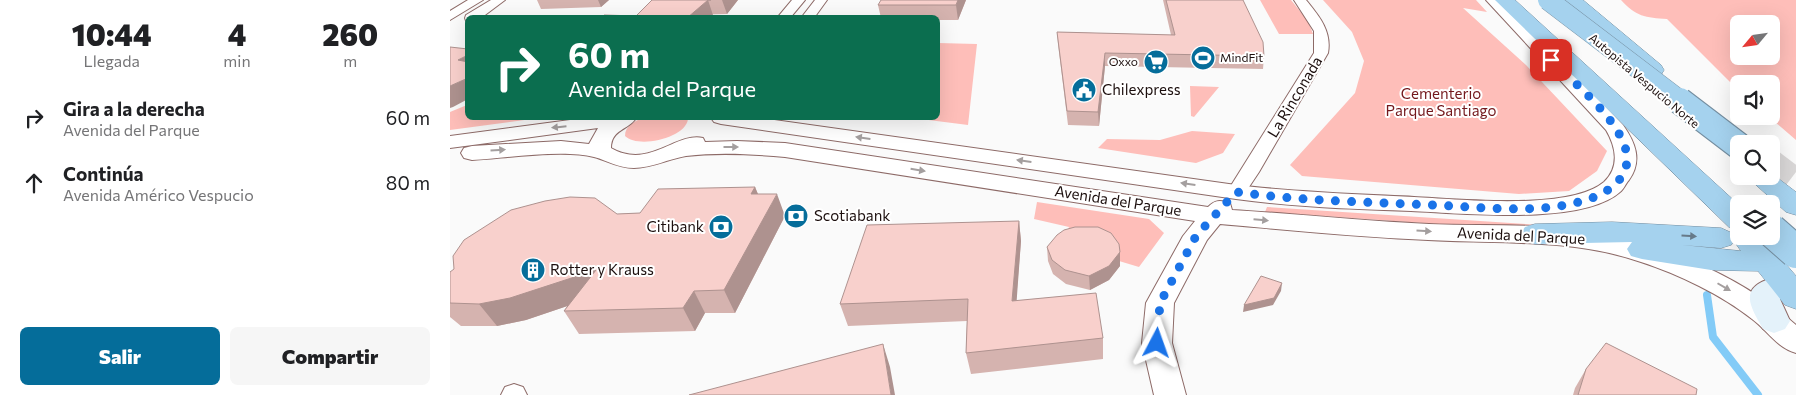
<!DOCTYPE html>
<html lang="es">
<meta charset="utf-8">
<style>
body{margin:0;font-family:Commissioner,sans-serif;background:#f6f6f6;color:#202124;height:100vh;display:flex;flex-direction:column;font-size:19px;white-space:nowrap}
*{box-sizing:border-box;margin:0}
p{font-size:16px;color:#757577}
.icon{flex:none;width:28px;height:28px;fill:none;stroke:currentColor;stroke-width:2;stroke-linecap:round;stroke-linejoin:round}
.map{position:relative;flex:1;overflow:hidden}
.sheet{display:flex;flex-direction:column;background:#fff;width:450px}
.sheet>*{flex:none}
.top-card{position:absolute;left:15px;top:15px;width:475px;height:105px;border-radius:8px;box-shadow:0 5px 20px #0002;background:#0b6e4f;color:#fff;overflow:hidden}
.needle{width:32px;rotate:241deg}
.controls{position:absolute;left:1280px;top:15px;display:grid;gap:10px}
.controls a{display:grid;place-items:center;width:50px;height:50px;border-radius:8px;background:#fff;box-shadow:0 5px 20px #0002;font-size:25px}
.pin{position:absolute;display:grid;place-items:center;width:42px;height:42px;color:#fff;margin:-21px;border-radius:10px;box-shadow:0 2px 8px #0006}
.me{position:absolute;width:55px;margin:-28px;rotate:4deg;stroke-linejoin:round;filter:drop-shadow(0 0 4px #0008)}
.turn{display:flex;align-items:center;gap:18px;height:105px;padding:0 20px;font-size:22px}
.turn .icon{width:65px;height:65px;stroke-width:2.5}
.turn b{display:block;font-size:35px;line-height:42px}
.eta{display:flex;justify-content:space-evenly;align-items:center;height:85px;text-align:center}
.eta b{font-size:30px;font-weight:800;line-height:35px}
.button{display:flex;gap:10px;margin-top:auto;padding:10px 20px}
.button a{flex:1;height:58px;border-radius:8px;background:#056d9a;color:#fff;font-size:20px;font-weight:800;line-height:58px;text-align:center}
.button a+a{background:#f6f6f6;color:#202124}
ul{padding:0;list-style:none}
li{display:flex;align-items:center;gap:15px;height:65px;padding:0 20px}
li div{flex:1}
li b{display:block;font-size:19px}
li em{font-style:normal}
main{display:flex;flex:1;min-height:0}
.map>svg:first-child{display:block}
</style>
<main>
<section class="sheet">
<div class="eta">
<div><b>10:44</b><p>Llegada</p></div>
<div><b>4</b><p>min</p></div>
<div><b>260</b><p>m</p></div>
</div>
<ul>
<li><svg class="icon" aria-label="right" viewBox="0 0 24 24"><path d="M7 20v-9h11M14 6l5 5-5 5"/></svg><div><b>Gira a la derecha</b><p>Avenida del Parque</p></div><em>60 m</em></li>
<li><svg class="icon" aria-label="ahead" viewBox="0 0 24 24"><path d="M12 20V5M6 11l6-6 6 6"/></svg><div><b>Continúa</b><p>Avenida Américo Vespucio</p></div><em>80 m</em></li>
</ul>
<div class="button"><a>Salir</a><a>Compartir</a></div>
</section>
<div class="map">
<svg width="1346" height="395" viewBox="0 0 1346 395">
<rect width="100%" height="100%" fill="#fafafa"/>
<path fill="#febeb9" fill-rule="evenodd" d="M810,0H841L858,21L863,34H829Z
M873,0H1026L1037,12L1013,8L1076,65L1157,151L1147,171L1119,191L1069,194L852,176L840,165L905,93L914,61L902,32Z
M1171,0H1346V140L1318,116H1321V84H1289V91L1217,19C1196,18 1185,16 1171,0ZM1289,24H1321V56H1289Z
M488,43L527,44L518,125L463,118H488Z
M740,86L769,87L744,117L741,116Z
M17,105L18,118H89L0,130V112Z
M192,118H237L238,119C236,138 188,149 175,136C175,126 184,122 192,118Z
M742,131L785,134L773,153L746,163L648,148L657,139L710,140Z
M587,202L699,219L714,233L689,267L669,261L615,237L619,227L584,219Z
M817,207L1090,225L1014,226L815,212Z"/>
<g fill="none" stroke-linecap="round" stroke-linejoin="round">
<path stroke="#83cbf7" stroke-width="8" d="M1257,295L1263,337L1308,395"/>
<path stroke="#d9d7d7" stroke-width="26" stroke-dasharray="26 13" stroke-linecap="butt" d="M1321,162L1346,181"/>
<defs>
<path id="minor" d="M18,0H33L0,20V11Z
M41,0H55L31,18H18L16,21L15,18L16,15Z
M342,0H355L340,18H327Z
M365,0H377L364,18H351Z
M844,0H856C869,16 882,31 878,53L809,172L793,196H779L777,192L864,53V31Z
M64,384L73,387L77,395H51L55,387Z"/>
<path id="tertiary" d="M1036,0H1053L1173,125C1185,142 1193,160 1179,180C1176,183 1174,189 1170,192C1132,226 1010,213 961,211C902,209 844,207 786,199L271,124L264,122L261,118H311L786,185C845,192 904,194 964,197C1008,199 1120,211 1154,182C1170,167 1166,147 1156,130Z
M135,118H186C179,130 161,129 161,148C199,170 225,132 253,138L255,142L287,141L335,143L758,207C765,200 770,200 780,203L782,210C848,214 913,221 979,224C1020,226 1062,224 1104,227C1188,233 1283,269 1346,325V353C1327,348 1317,330 1302,319C1272,295 1228,274 1191,262C1122,238 1050,244 978,240C908,237 839,230 770,224L757,240L724,303L722,343L736,395H704L692,343L696,303L733,236L745,221L335,157C302,154 269,152 236,156C218,159 202,168 184,168C167,168 159,161 144,157C113,149 56,158 22,160L14,158L11,153L14,148L22,146L111,141L139,144L148,128L0,148V136Z"/>
<path id="secondary" d="M1322,278L1333,281L1337,289L1330,299L1340,321L1335,329L1324,333L1313,329C1300,306 1288,288 1322,278Z"/>
<path id="motorway" d="M1045,0H1065L1289,205V236H1312L1346,276V309L1335,305L1308,271L1261,270L1192,259L1181,256L1177,249L1182,242L1085,244L1075,241L1070,234L1075,227L1085,224L1162,222L1271,228L1282,233L1285,229L1279,227ZM1284,241L1291,251L1232,245L1271,248L1281,245Z
M1113,0H1133L1211,65L1214,70L1211,75L1203,76L1195,75Z
M1321,173L1346,192V215L1336,212L1296,176H1321Z"/>
</defs>
<use href="#minor" stroke="#8d6a67" stroke-width="2"/>
<use href="#tertiary" stroke="#8d6a67" stroke-width="2"/>
<use href="#secondary" stroke="#8d6a67" stroke-width="2"/>
<use href="#motorway" stroke="#758ea0" stroke-width="1"/>
<use href="#minor" fill="#fff" fill-rule="evenodd"/>
<use href="#tertiary" fill="#fff" fill-rule="evenodd"/>
<use href="#secondary" fill="#e4f2fa" fill-rule="evenodd"/>
<use href="#motorway" fill="#a5d2ee" fill-rule="evenodd"/>
<defs>
<path id="motorway-bridge-far2" d="M1098,0L1232,102"/>
<path id="motorway-bridge-far1" d="M1230,101L1289,146
M1321,230L1323,231"/>
<path id="motorway-bridge" d="M1321,230L1346,252"/>
</defs>
<use href="#motorway-bridge-far2" stroke="#758ea0" stroke-width="21" stroke-linecap="butt"/>
<use href="#motorway-bridge-far1" stroke="#758ea0" stroke-width="28" stroke-linecap="butt"/>
<use href="#motorway-bridge" stroke="#758ea0" stroke-width="34" stroke-linecap="butt"/>
<use href="#motorway-bridge-far2" stroke="#a5d2ee" stroke-width="20"/>
<use href="#motorway-bridge-far1" stroke="#a5d2ee" stroke-width="26"/>
<use href="#motorway-bridge" stroke="#a5d2ee" stroke-width="32"/>
</g>
<path fill="#d5b3af" d="M87,0H159L151,7L91,9Z
M202,0H288L277,14L186,16Z
M516,0L508,20H488V18H431L428,5Z
M713,0H793L814,56L813,69L655,66L649,126L618,125L608,44L607,32L721,35Z
M305,187L308,194L335,216L285,313H255L245,331L129,334L114,311L117,306L76,320L47,326H11L0,317V272L167,214L190,213Z
M569,221L571,241L566,301L653,338V359L521,374L516,353L517,321L398,326L390,304Z
M597,247L670,266L659,280L640,290L616,284L603,274L598,261Z
M1136,369L1246,395H1123L1125,388Z"/>
<path fill="#ae928f" d="M148,0H159L151,7Z
M258,0L263,15L260,18H237Z
M272,0H288L277,14Z
M508,0H516L508,20L506,5Z
M655,53V66L649,126L648,112Z
M18,55V76L8,60Z
M18,78V99L3,107L0,108V86Z
M305,187L314,209L301,194Z
M327,194L335,216L285,313L274,290Z
M569,221L571,241L565,323L562,301Z
M670,252V266L659,280L640,290L639,276Z
M146,270L159,292L76,320L47,326L29,304Z
M832,283L831,291L823,305L793,312L794,305Z
M244,291L255,313L245,331L233,308Z
M433,344L440,367L445,395H441Z"/>
<path fill="#f8d0cc" stroke="#ae928f" d="M202,0H261H258L237,18H151L154,15L186,16Z
M431,0H508L506,5H428Z
M716,0H793L813,42L814,56L655,53L648,112L617,111L607,32L725,35Z
M0,47L18,49V55L8,60L18,62V78L0,86Z
M305,187L301,194H327L274,290L244,291L233,308L114,311L146,270L60,298L29,304L0,303V272L4,269L3,256L14,240L61,210L95,201L120,197L145,198L167,214L190,213L208,189Z
M569,221L562,301L646,293L653,338L516,353L518,299L390,304L417,225Z
M625,227H648L661,233L669,244L670,252L659,266L639,276L615,270L602,260L597,247L607,235L614,230Z
M811,276L832,283L824,298L794,305Z
M1156,343L1247,389L1246,395H1128L1136,369Z
M433,344L441,395H239Z"/>
<defs><path id="oneway-solid" d="M-6-.8H1V-3.2L6.5 0L1 3.2V.8H-6Z" transform="scale(1.25)"/></defs>
<g fill="#a49f9f">
<use href="#oneway-solid" transform="translate(109 127) rotate(174)"/>
<use href="#oneway-solid" transform="translate(413 138) rotate(-172)"/>
<use href="#oneway-solid" transform="translate(281 147)"/>
<use href="#oneway-solid" transform="translate(48 150) rotate(-4)"/>
<use href="#oneway-solid" transform="translate(574 161) rotate(-172)"/>
<use href="#oneway-solid" transform="translate(468 170) rotate(9)"/>
<use href="#oneway-solid" transform="translate(738 184) rotate(-172)"/>
<use href="#oneway-solid" transform="translate(811 220) rotate(5)"/>
<use href="#oneway-solid" transform="translate(974 231) rotate(3)"/>
<use href="#oneway-solid" transform="translate(1274 287) rotate(30)"/>
</g>
<use fill="#677a89" href="#oneway-solid" transform="translate(1239 236) rotate(3)"/>
<g fill="none" stroke-linecap="round" stroke-linejoin="round">
<path stroke="#1a73e8" stroke-width="9" stroke-dasharray="0 16.2" d="M707,343L710,303L746,236L786,192C851,201 917,202 982,205C1028,207 1085,214 1129,202C1150,197 1176,184 1177,160C1178,126 1124,83 1101,60"/>
</g>
<defs>
<symbol id="stadium-disc" viewBox="-11 -11 22 22"><circle r="9.5" fill="#056d9a" stroke="#fff"/><path d="M0-5a6.5 5 0 1 0 0 10a6.5 5 0 1 0 0-10ZM-3.5-1.8h7v3.6h-7Z" fill="#fff"/></symbol>
<symbol id="supermarket-disc" viewBox="-11 -11 22 22"><circle r="9.5" fill="#056d9a" stroke="#fff"/><path d="M-6-5.5h2.5l.6 2H6L4.5 2H-2.5L-4.4-4H-6ZM-1.5 3.2a1.3 1.3 0 1 0 .1 0ZM3 3.2a1.3 1.3 0 1 0 .1 0Z" fill="#fff"/></symbol>
<symbol id="civic-disc" viewBox="-11 -11 22 22"><circle r="9.5" fill="#056d9a" stroke="#fff"/><path d="M-.6-6.5H3V-4.5H.6V-3L4-1V1h2V6H-6V1h2V-1L-.6-3ZM-1.2 2.5V6h2.4V2.5Z" fill="#fff"/></symbol>
<symbol id="bank-disc" viewBox="-11 -11 22 22"><circle r="9.5" fill="#056d9a" stroke="#fff"/><path d="M-6-4H6V4H-6ZM0-2.3a2.3 2.3 0 1 0 0 4.6a2.3 2.3 0 1 0 0-4.6Z" fill="#fff"/></symbol>
<symbol id="building-disc" viewBox="-11 -11 22 22"><circle r="9.5" fill="#056d9a" stroke="#fff"/><path d="M-4-6H4V6H1V3H-1V6H-4ZM-2.5-4.3h1.7v1.8h-1.7ZM.8-4.3h1.7v1.8H.8ZM-2.5-1h1.7V.8h-1.7ZM.8-1h1.7V.8H.8Z" fill="#fff"/></symbol>
</defs>
<g fill-rule="evenodd">
<use href="#stadium-disc" x="739" y="44" width="28" height="28"/>
<use href="#supermarket-disc" x="692" y="48" width="28" height="28"/>
<use href="#civic-disc" x="620" y="76" width="28" height="28"/>
<use href="#bank-disc" x="332" y="202" width="28" height="28"/>
<use href="#bank-disc" x="257" y="213" width="28" height="28"/>
<use href="#building-disc" x="69" y="256" width="28" height="28"/>
</g>
<g text-anchor="middle" stroke-width="4" stroke-linejoin="round" paint-order="stroke">
<g font-size="12" fill="#1c0f0e" stroke="#fff" text-anchor="start">
<text x="770" y="62">MindFit</text>
<text x="688" y="66" text-anchor="end">Oxxo</text>
</g>
<g font-size="12" fill="#1c0f0e" stroke="#fff">
<text transform="translate(1194 81) rotate(40)" y="4">Autopista Vespucio Norte</text>
</g>
<g font-size="15" fill="#1c0f0e" stroke="#fff" text-anchor="start">
<text x="652" y="95">Chilexpress</text>
<text x="364" y="221">Scotiabank</text>
<text x="254" y="232" text-anchor="end">Citibank</text>
<text x="100" y="275">Rotter y Krauss</text>
</g>
<g font-size="15" fill="#73181c" stroke="#fff">
<text x="991" y="99">Cementerio<tspan x="991" dy="17">Parque Santiago</tspan></text>
</g>
<g font-size="15" fill="#1c0f0e" stroke="#fff">
<text transform="translate(845 97) rotate(-59)" y="5">La Rinconada</text>
<text transform="translate(668 201) rotate(9)" y="5">Avenida del Parque</text>
<text transform="translate(1071 236) rotate(3)" y="5">Avenida del Parque</text>
</g>
</g>
</svg>
<div class="controls">
<a><svg class="needle" viewBox="-14 -14 28 28"><path d="M0-13l5 13h-10z" fill="#e53935"/><path d="M0 13l5-13h-10z" fill="#757577"/></svg></a>
<a><svg class="icon" aria-label="sound" viewBox="0 0 24 24"><path d="M4 9h4l5-4v14l-5-4H4zM17 9q2 3 0 6"/></svg></a>
<a><svg class="icon" aria-label="search" viewBox="0 0 24 24"><circle cx="10" cy="10" r="6"/><path d="M15 15l6 6"/></svg></a>
<a><svg class="icon" aria-label="layers" viewBox="0 0 24 24"><path d="M12 4l9 5-9 5-9-5zM3 14l9 5 9-5"/></svg></a>
</div>
<div class="pin" style="left:1101px;top:60px;background:#d93025"><svg class="icon" aria-label="arrive" viewBox="0 0 24 24"><path d="M6 21V4h12l-3 4 3 4H6"/></svg></div>
<svg class="me" style="left:707px;top:343px" viewBox="-20 -20 40 40"><path d="M0-17L14 15 0 8-14 15z" fill="#1a73e8" stroke="#fff" stroke-width="4"/></svg>
<div class="top-card">
<div class="turn"><svg class="icon" aria-label="right" viewBox="0 0 24 24"><path d="M7 20v-9h11M14 6l5 5-5 5"/></svg><div><b>60 m</b>Avenida del Parque</div></div>
</div>
</div>
</main>
